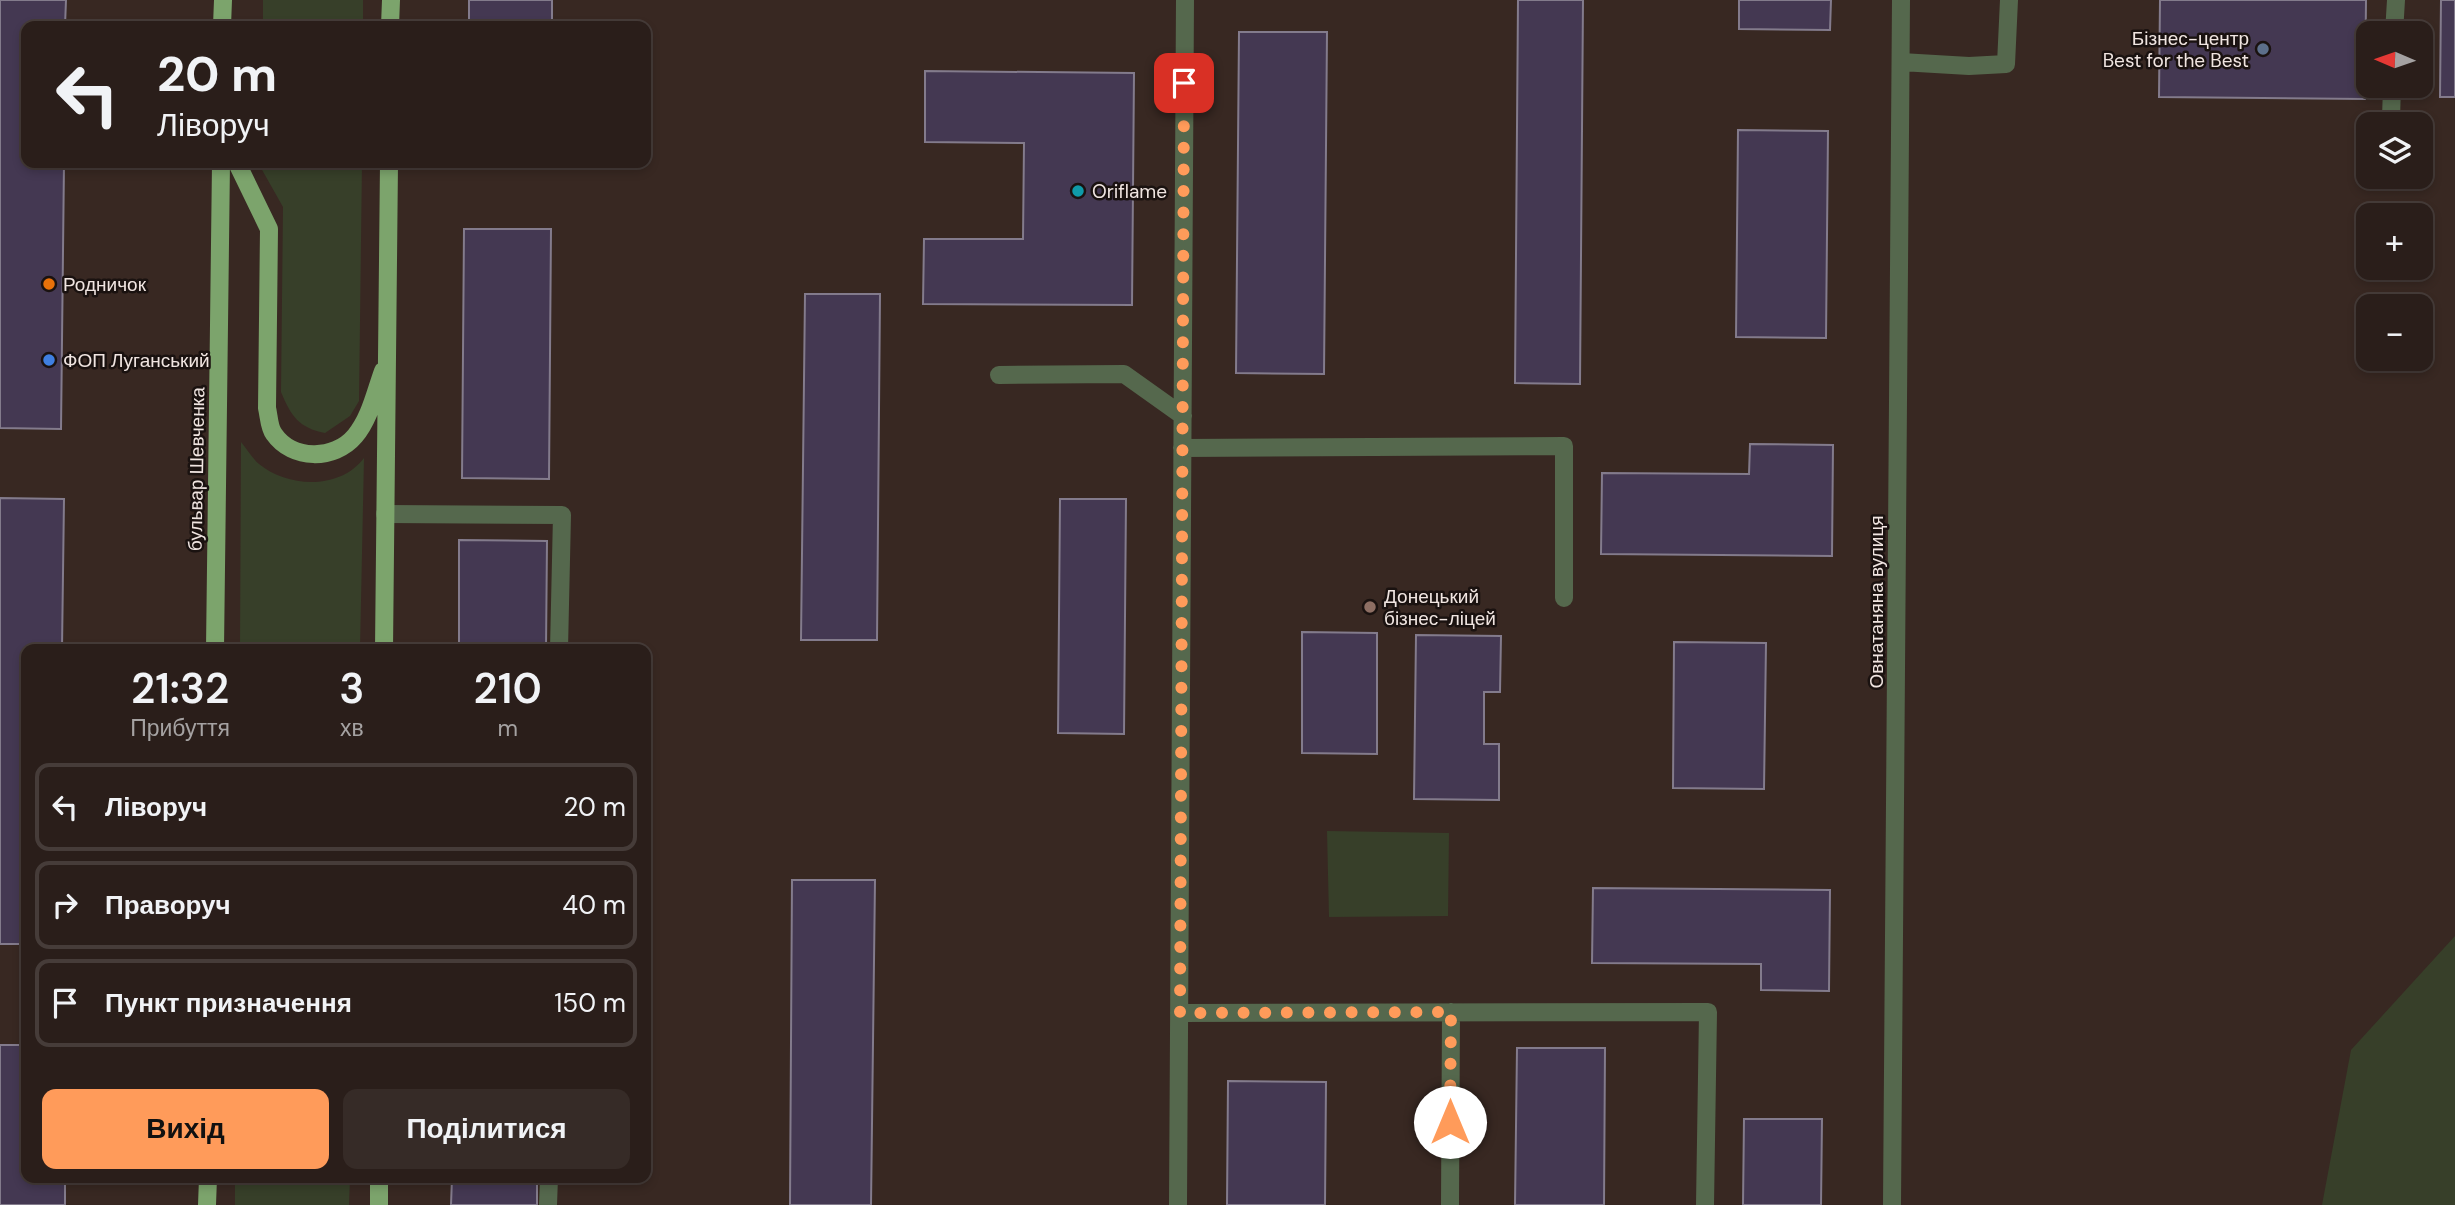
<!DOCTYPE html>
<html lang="uk">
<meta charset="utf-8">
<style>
body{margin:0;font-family:"DM Sans",sans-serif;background:#362b27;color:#f1f3f6;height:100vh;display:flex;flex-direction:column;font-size:26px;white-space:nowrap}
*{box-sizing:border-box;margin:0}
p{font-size:23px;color:#a5a2a2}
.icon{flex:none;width:38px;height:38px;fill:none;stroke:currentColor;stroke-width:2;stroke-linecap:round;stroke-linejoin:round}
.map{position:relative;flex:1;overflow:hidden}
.drawer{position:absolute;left:21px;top:644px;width:630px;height:539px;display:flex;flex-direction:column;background:#2a1e1a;border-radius:14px;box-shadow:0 4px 10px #0003,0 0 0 2px #463c39}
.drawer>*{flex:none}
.hud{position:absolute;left:21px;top:21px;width:630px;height:147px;border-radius:14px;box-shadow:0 4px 10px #0003,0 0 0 2px #463c39;background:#2a1e1a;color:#f1f3f6;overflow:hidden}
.needle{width:46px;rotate:272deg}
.tools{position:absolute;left:2356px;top:21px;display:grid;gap:14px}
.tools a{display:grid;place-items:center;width:77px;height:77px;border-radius:14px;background:#2a1e1a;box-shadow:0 4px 10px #0003,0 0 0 2px #463c39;font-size:35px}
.pin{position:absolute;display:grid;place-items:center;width:60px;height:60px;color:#fff;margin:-30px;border-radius:14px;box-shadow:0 4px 10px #0006}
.me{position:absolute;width:77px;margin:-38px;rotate:0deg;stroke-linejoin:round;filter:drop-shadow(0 0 5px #0008)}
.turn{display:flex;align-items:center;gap:24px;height:147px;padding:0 21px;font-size:32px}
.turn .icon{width:91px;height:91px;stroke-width:2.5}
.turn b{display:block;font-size:49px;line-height:60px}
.eta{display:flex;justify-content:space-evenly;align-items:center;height:119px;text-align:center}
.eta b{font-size:42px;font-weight:600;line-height:49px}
.action{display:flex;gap:14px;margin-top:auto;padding:14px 21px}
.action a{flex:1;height:80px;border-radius:14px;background:#ff9b5a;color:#111;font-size:28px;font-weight:600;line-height:80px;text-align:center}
.action a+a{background:#362b27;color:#f1f3f6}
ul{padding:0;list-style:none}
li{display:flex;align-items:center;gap:21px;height:88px;margin:0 14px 10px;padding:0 7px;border:4px solid #463c39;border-radius:14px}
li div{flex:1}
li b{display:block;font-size:26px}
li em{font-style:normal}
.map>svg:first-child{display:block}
</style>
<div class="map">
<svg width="2455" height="1205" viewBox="0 0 2455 1205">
<rect width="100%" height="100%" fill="#382822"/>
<path fill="#373f29" d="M263,0H363V26H263Z
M261,163H362L359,401L350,416L325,433C299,428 291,416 281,392L283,207L261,168Z
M241,442C247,449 252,458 259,464C288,488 340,490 364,458L360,649H240Z
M1327,831L1449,833L1448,916L1329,917Z
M2455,936V1205H2322L2351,1050Z
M235,1178H350L349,1205H235Z"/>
<path fill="#443852" stroke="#837b8c" stroke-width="2" d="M0,0H66L65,26H26V163H64L61,429L0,428Z
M469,0H552V26H469Z
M1518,0H1583L1580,384L1515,383Z
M1739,0H1831L1830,30L1739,29Z
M2160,0H2366L2365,99L2159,97Z
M2441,0H2455V97H2440Z
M1239,32H1327L1324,374L1236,373Z
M925,71L1134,73L1132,305L923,304L924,239H1023L1024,143L925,142Z
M1738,130L1828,131L1826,338L1736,337Z
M464,229H551L549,479L462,478Z
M805,294H880L877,640H801Z
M1750,444L1833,445L1832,556L1601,554L1602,473L1749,474Z
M0,498L64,499L62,649H26V944H0Z
M1060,499H1126L1124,734L1058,733Z
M459,540L547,541L546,649H459Z
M1302,632L1377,633V754L1302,753Z
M1416,635L1501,636L1500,692H1484V744H1499V800L1414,799Z
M1674,642L1766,643L1764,789L1673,788Z
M792,880H875L871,1205H790Z
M1593,888L1830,890L1829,991L1761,990V964L1592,963Z
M0,1045H26V1178H65V1205H0Z
M1517,1048H1605L1604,1205H1515Z
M1228,1081L1326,1082L1325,1205H1227Z
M1744,1119H1822L1821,1205H1743Z
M452,1178H537V1205H451Z"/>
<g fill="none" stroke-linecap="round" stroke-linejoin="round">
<path stroke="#55684d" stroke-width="18" d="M2394,33L2396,0
M1901,62L1969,66L2006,64L2009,0
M2391,118L2392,86
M999,375L1124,374L1183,416
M1182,448L1564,446V598
M385,514L562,515L559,649
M1179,1013L1708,1012L1705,1205
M548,1205L549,1178
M1178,1205L1185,0
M1450,1205L1451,1012
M1892,1205L1901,0"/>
<path stroke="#7ca46c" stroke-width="18" d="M222,26L223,0
M390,26L391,0
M237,163L269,229L267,408C269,416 269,428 274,434C292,460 334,461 355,436C370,418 375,393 383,371
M215,649L221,163
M384,649L389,163
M207,1205L208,1178
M379,1205V1178"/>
</g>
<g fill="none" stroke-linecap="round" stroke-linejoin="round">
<path stroke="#ff9b5a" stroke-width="12" stroke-dasharray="0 21.6" d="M1184,83L1180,1013L1451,1012L1450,1122"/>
</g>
<circle fill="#5c6f8a" stroke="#1a1210" stroke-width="2.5" cx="2263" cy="49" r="7"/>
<circle fill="#0f9aa8" stroke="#1a1210" stroke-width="2.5" cx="1078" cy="191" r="7"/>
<circle fill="#e8710a" stroke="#1a1210" stroke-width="2.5" cx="49" cy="284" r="7"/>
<circle fill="#3f7fe0" stroke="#1a1210" stroke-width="2.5" cx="49" cy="360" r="7"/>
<circle fill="#8d6e63" stroke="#1a1210" stroke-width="2.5" cx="1370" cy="607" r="7"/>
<g text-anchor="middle" stroke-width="5" stroke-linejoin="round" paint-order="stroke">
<g font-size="19" fill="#f0e5e1" stroke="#1a1210" text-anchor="start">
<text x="2249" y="45" text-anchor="end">Бізнес-центр<tspan x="2249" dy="22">Best for the Best</tspan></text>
<text x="1092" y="198">Oriflame</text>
<text x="63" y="291">Родничок</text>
<text x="63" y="367">ФОП Луганський</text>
<text x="1384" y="603">Донецький<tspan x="1384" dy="22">бізнес-ліцей</tspan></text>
</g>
<g font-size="19" fill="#f0e5e1" stroke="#1a1210">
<text transform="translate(196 469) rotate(-89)" y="7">бульвар Шевченка</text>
<text transform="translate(1876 602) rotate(-90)" y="7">Овнатаняна вулиця</text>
</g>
</g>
</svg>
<div class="tools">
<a><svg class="needle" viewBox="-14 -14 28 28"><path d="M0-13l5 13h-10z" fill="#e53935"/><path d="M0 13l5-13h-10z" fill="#a5a2a2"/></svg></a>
<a><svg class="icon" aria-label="layers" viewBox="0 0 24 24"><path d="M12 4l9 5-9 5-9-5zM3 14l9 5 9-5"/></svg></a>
<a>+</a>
<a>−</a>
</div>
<div class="pin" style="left:1184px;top:83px;background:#d93025"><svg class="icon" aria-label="arrive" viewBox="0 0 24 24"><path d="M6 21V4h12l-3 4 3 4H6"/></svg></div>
<svg class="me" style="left:1450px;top:1122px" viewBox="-20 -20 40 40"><circle r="19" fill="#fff"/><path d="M0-13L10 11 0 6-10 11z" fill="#ff9b5a"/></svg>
<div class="hud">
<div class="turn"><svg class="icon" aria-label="left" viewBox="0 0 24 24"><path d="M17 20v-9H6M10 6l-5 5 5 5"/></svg><div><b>20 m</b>Ліворуч</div></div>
</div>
<section class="drawer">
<div class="eta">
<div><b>21:32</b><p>Прибуття</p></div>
<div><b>3</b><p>хв</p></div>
<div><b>210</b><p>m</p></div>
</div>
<ul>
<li><svg class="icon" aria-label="left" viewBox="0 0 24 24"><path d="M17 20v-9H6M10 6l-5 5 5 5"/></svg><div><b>Ліворуч</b></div><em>20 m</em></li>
<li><svg class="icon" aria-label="right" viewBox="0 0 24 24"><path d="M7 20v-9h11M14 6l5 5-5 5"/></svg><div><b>Праворуч</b></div><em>40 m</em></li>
<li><svg class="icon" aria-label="arrive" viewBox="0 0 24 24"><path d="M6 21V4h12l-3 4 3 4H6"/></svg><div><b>Пункт призначення</b></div><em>150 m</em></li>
</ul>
<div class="action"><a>Вихід</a><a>Поділитися</a></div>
</section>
</div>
